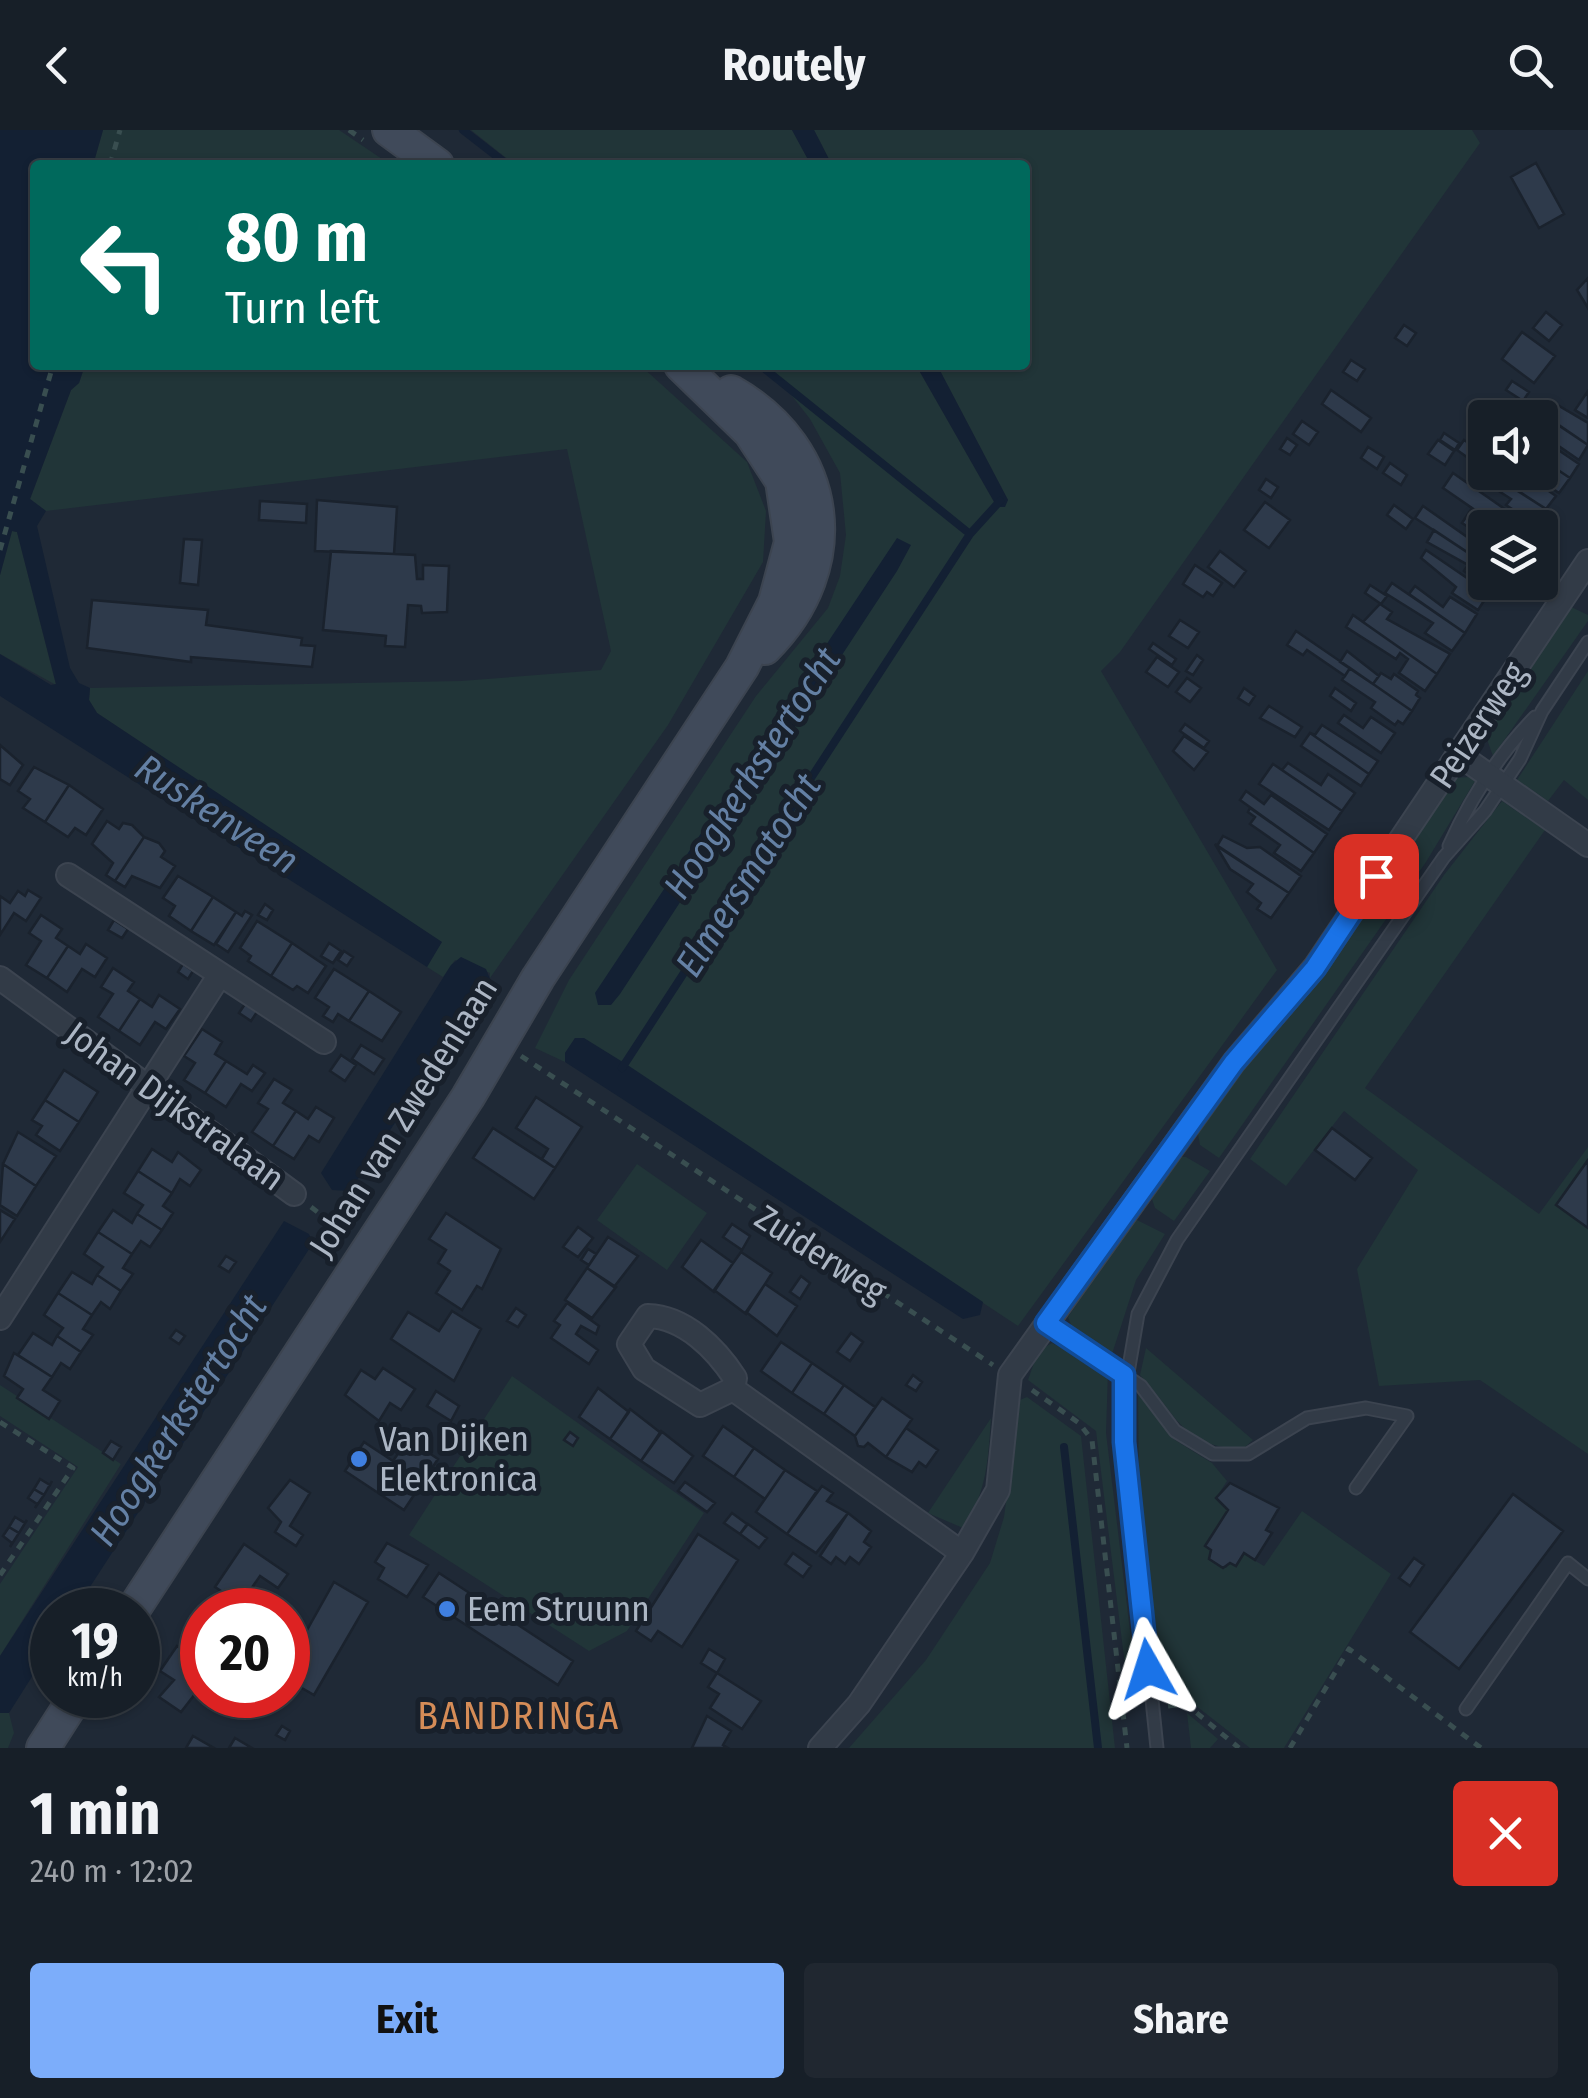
<!DOCTYPE html>
<meta charset="utf-8">
<style>
body{margin:0;font-family:"Fira Sans Condensed",sans-serif;background:#202730;color:#f1f3f6;height:100vh;display:flex;flex-direction:column;font-size:38px;white-space:nowrap}
*{box-sizing:border-box;margin:0}
p{font-size:32px;color:#9ea2a8}
.icon{flex:none;width:55px;height:55px;fill:none;stroke:currentColor;stroke-width:2;stroke-linecap:round;stroke-linejoin:round}
.map{position:relative;height:1618px;overflow:hidden}
.sheet{display:flex;flex-direction:column;background:#171f28;flex:1}
.sheet>*{flex:none}
.banner{position:absolute;left:30px;top:30px;width:1000px;height:210px;border-radius:10px;box-shadow:0 2px 8px #0004,0 0 0 2px #363d45;background:#00695c;color:#fff;overflow:hidden}
.fabs{position:absolute;left:1468px;top:270px;display:grid;gap:20px}
.fabs a{display:grid;place-items:center;width:90px;height:90px;border-radius:10px;background:#171f28;box-shadow:0 2px 8px #0004,0 0 0 2px #363d45;font-size:50px}
.speed{position:absolute;left:30px;top:1458px;display:flex;gap:20px;font-size:50px;font-weight:700;text-align:center}
.speed>*{display:grid;place-content:center;width:130px;height:130px;border-radius:50%;background:#171f28;box-shadow:0 2px 8px #0004,0 0 0 2px #363d45;line-height:1}
.speed small{font-size:25px;font-weight:400}
.speed .limit{border:15px solid #d22;background:#fff;color:#111}
.pin{position:absolute;display:grid;place-items:center;width:85px;height:85px;color:#fff;margin:-42px;border-radius:20px;box-shadow:0 5px 15px #0006}
.me{position:absolute;width:110px;margin:-55px;rotate:354deg;stroke-linejoin:round;filter:drop-shadow(0 0 8px #0008)}
.turn{display:flex;align-items:center;gap:35px;height:210px;padding:0 30px;font-size:45px}
.turn .icon{width:130px;height:130px;stroke-width:2.5}
.turn b{display:block;font-size:70px;line-height:85px}
.round{display:grid;place-items:center;flex:none;width:105px;height:105px;border-radius:10px;background:#202730}
.summary{display:flex;align-items:center;justify-content:space-between;height:170px;padding:0 30px}
h1{font-size:60px;font-weight:700;line-height:75px}
.button{display:flex;gap:20px;margin-top:auto;padding:20px 30px}
.button a{flex:1;height:115px;border-radius:10px;background:#7cadfa;color:#111;font-size:40px;font-weight:700;line-height:115px;text-align:center}
.button a+a{background:#202730;color:#f1f3f6}
header{display:flex;justify-content:space-between;align-items:center;height:130px;padding:0 30px;background:#171f28;font-size:45px;font-weight:700}
.map>svg:first-child{display:block}
</style>
<header><svg class="icon" aria-label="back" viewBox="0 0 24 24"><path d="M15 5l-7 7 7 7"/></svg>Routely<svg class="icon" aria-label="search" viewBox="0 0 24 24"><circle cx="10" cy="10" r="6"/><path d="M15 15l6 6"/></svg></header>
<div class="map">
<svg width="1588" height="1618" viewBox="0 0 1588 1618">
<rect width="100%" height="100%" fill="#1f2936"/>
<path fill="#213538" d="M103,0H339L391,35H93Z
M471,0H792L811,35H515Z
M814,0H1472L1480,13L1120,522L1101,541L1277,840L1018,1196L584,909L575,908L565,923V932L535,918L569,850L756,566L828,478L840,446L846,405L840,343L810,289L768,235H916L997,377L1008,370L937,235H1025V35H832Z
M85,235H640L747,332L766,381L763,432L668,595L490,848V843L455,830L443,847L427,837L441,812L97,583L89,570L90,558L461,551L601,540L611,521L567,319L46,381L30,369L71,260L79,253Z
M12,401L17,402L56,555L0,524V445Z
M1569,476L1588,485V491L1493,626L1485,604Z
M1588,541V670L1564,650L1548,671L1517,650Z
M1469,647L1475,651L1426,732L1219,1028L1200,1015L1197,999L1455,648Z
M1502,671L1545,700L1365,958L1539,1084L1588,1017V1324L1480,1250L1379,1256L1357,1139L1418,1040L1344,981L1286,1056L1250,1029L1444,745Z
M1178,1027H1186L1210,1041L1174,1091L1155,1078L1151,1066Z
M637,1034L707,1083L667,1140L597,1090Z
M1137,1090L1165,1104L1136,1150L1111,1227L1073,1201L1068,1187L1130,1093Z
M1052,1213L1108,1241L1106,1303L1139,1575L1130,1576L1096,1301L1028,1250L1038,1221Z
M1146,1218L1253,1310L1243,1319C1181,1317 1177,1284 1140,1245Z
M512,1246L704,1383L627,1501L589,1521L409,1405Z
M0,1255L121,1334L0,1526V1454L78,1337L0,1286Z
M1138,1262L1175,1310L1212,1333L1227,1351L1216,1368L1228,1380L1205,1416L1210,1420L1209,1429L1226,1438L1230,1433L1236,1436L1244,1424L1264,1436L1302,1381L1391,1444L1284,1618H1250L1186,1568L1166,1570L1139,1371Z
M1027,1267L1081,1306L1115,1618H849L926,1530L990,1433L1004,1387L1020,1270Z
M991,1288C988,1331 987,1362 963,1398L928,1383Z
M0,1583H9L14,1603L8,1618H0Z
M1187,1583L1218,1609L1210,1618H1191Z"/>
<path fill="#132033" d="M0,0H103L93,35H35V235H85L79,253L71,260L30,369L46,381L37,396L70,538L79,553L90,558L89,570L97,583L442,812L427,837L0,566V524L51,555L56,554L17,402L12,401L0,445Z
M792,0H814L832,35H811Z
M916,235H937L1008,370L1005,377H997Z
M897,408L911,415L897,441L620,864L611,875H598L595,863Z
M461,827L486,839L490,849L350,1061L332,1060L321,1043L451,835Z
M575,908H584L626,934L983,1172L980,1185L963,1189L565,932V923Z
M284,1091L309,1104L313,1113L75,1480H52V1515L9,1583H0V1526Z"/>
<g fill="none" stroke-linecap="round" stroke-linejoin="round">
<path stroke="#132033" stroke-width="8" d="M463,0L508,35
M970,404L1000,371
M622,938L970,404L760,235
M1064,1317L1098,1618"/>
</g>
<path fill="#2e3a4b" stroke="#1a222d" stroke-width="2.5" d="M1536,33L1564,84L1539,98L1511,47Z
M1588,148V178L1577,160Z
M1546,182L1562,195L1549,211L1533,198Z
M1404,195L1416,203L1407,216L1395,208Z
M1522,202L1555,226L1534,253L1502,229Z
M1351,230L1365,239L1357,251L1343,242Z
M1512,251L1529,262L1523,271L1506,260Z
M1331,260L1371,288L1361,302L1322,274Z
M1588,261V288L1575,280Z
M1539,270L1551,278L1554,273L1588,293V315L1534,278Z
M1522,271L1588,315L1579,330L1550,310L1555,302L1540,294V288H1528L1516,279Z
M1501,278L1516,288H1495Z
M1302,291L1318,302L1309,315L1293,304Z
M1444,303L1459,313L1455,320L1440,310Z
M1287,308L1297,315L1290,325L1280,319Z
M1438,310L1454,321L1445,335L1428,324Z
M1464,310L1485,324V340L1457,320Z
M1548,313L1579,334L1570,348L1540,328V319L1543,321Z
M1368,317L1384,327L1377,339L1361,328Z
M1540,328L1570,348L1559,363L1529,343L1540,342Z
M1390,333L1407,345L1401,355L1383,343Z
M1489,342H1511V348L1520,355L1527,346L1556,366L1546,379Z
M1453,343L1532,398H1501L1443,358Z
M1494,346L1546,379L1536,395L1506,375L1511,369L1488,354Z
M1266,349L1278,357L1271,368L1259,360Z
M317,370L397,377L394,424L315,421Z
M260,371L307,374L306,393L259,390Z
M1265,372L1290,390L1269,418L1244,400Z
M1394,375L1413,389L1406,399L1387,385Z
M1423,376L1480,416L1485,413V434L1415,388Z
M1472,378L1501,398H1485V408L1462,393Z
M1434,400L1485,434V452H1498L1493,461L1464,441L1468,435L1427,412Z
M184,409L202,410L198,455L180,453Z
M1426,420L1489,463L1478,480L1452,463L1456,457L1421,428Z
M331,421L415,425L417,449H423V435L449,436L447,482L422,483L421,476L408,475L405,517L385,516L386,506L323,500Z
M1220,421L1246,441L1234,457L1208,437Z
M1195,435L1222,453L1213,466L1207,462L1203,467L1183,454Z
M1392,453L1465,503L1452,521L1425,503L1433,493L1385,463Z
M1370,455L1387,466L1381,474L1365,463Z
M1415,456L1443,477L1450,467L1477,484L1465,503L1409,464Z
M92,470L208,480L206,495L302,508L301,515L315,516L312,537L191,527V532L87,518Z
M1380,474L1392,482L1387,489L1450,524L1437,544L1363,492Z
M1353,485L1437,544L1425,561L1399,543L1408,529L1400,523L1396,529L1346,497Z
M1180,490L1199,502L1188,518L1169,506Z
M1296,501L1350,538L1345,546L1307,520L1303,525L1287,515Z
M1153,513L1176,529L1172,535L1149,519Z
M1347,521L1379,546L1373,554L1340,532Z
M1197,525L1203,530L1193,545L1186,541Z
M1157,527L1179,542L1168,557L1146,542Z
M1350,538L1412,581L1403,594L1398,591L1395,595L1371,578L1375,572L1342,550Z
M1381,543L1391,549L1394,544L1418,561L1416,565L1420,568L1412,581L1373,554Z
M1187,548L1201,558L1190,572L1176,562Z
M1244,558L1255,566L1249,575L1238,568Z
M1335,558L1356,573L1351,581L1330,566Z
M1269,576L1302,597L1295,607L1260,588Z
M1344,585L1363,598L1371,587L1395,603L1381,623L1338,593Z
M1185,594L1209,611L1204,618L1180,601Z
M1322,595L1378,631L1369,644L1310,603L1315,605Z
M1310,603L1369,644L1361,656L1301,616Z
M1184,606L1208,622L1194,640L1173,621Z
M0,615L23,635L10,655L0,649Z
M1288,633L1321,655L1328,644L1355,663L1342,681L1282,640Z
M1273,634L1342,681L1329,700L1259,654Z
M34,637L69,655L45,692L23,678L30,669L18,661Z
M69,655L103,679L86,705L75,698L68,707L45,692Z
M1246,661L1264,674L1271,665L1327,704L1314,723L1240,670Z
M1250,678L1314,723L1301,741L1274,723L1280,715L1250,694L1255,687L1248,682Z
M107,691L119,699L123,693L132,695L144,707L115,751L106,745L113,733L92,714Z
M1223,706L1247,718L1260,717L1301,746L1289,763L1217,716Z
M144,707L159,713L165,721L161,727L175,736L160,758L132,746L125,757L115,751Z
M1215,714L1289,763L1271,788L1257,779L1261,773L1247,762L1253,754L1230,739Z
M178,746L213,767L191,801L169,786L175,776L163,768Z
M28,760L41,768L26,791L14,783L0,805V766L10,773L18,761L25,766Z
M213,767L236,782L214,815L191,801Z
M265,774L273,780L267,790L258,785Z
M245,781L252,785L228,822L216,814L236,782L242,786Z
M41,785L62,799L56,808L68,816L47,848L26,835L41,811L29,803Z
M114,790L128,799L122,808L108,800Z
M257,791L292,813L271,846L248,831L251,826L240,818Z
M292,813L326,836L308,863L297,856L293,860L271,846Z
M329,813L341,821L333,833L321,826Z
M86,814L107,828L95,847L82,839L67,862L47,848L68,816L80,824Z
M344,821L353,827L347,836L338,830Z
M183,834L193,841L188,849L178,842Z
M113,838L134,852L128,861L140,869L119,901L98,887L113,864L101,857Z
M334,839L369,861L349,891L338,884L333,892L323,886L329,877L315,868Z
M369,861L401,882L382,911L349,891Z
M159,865L180,879L166,899L155,892L140,915L119,901L140,869L152,877Z
M245,874L257,882L251,891L239,883Z
M202,899L222,912L215,924L226,931L205,963L184,950L195,933L184,926Z
M361,915L384,929L374,944L352,929Z
M341,925L356,935L345,951L330,941Z
M226,931L247,944L253,935L265,943L252,961L241,954L226,977L205,963Z
M64,940L98,962L79,992L45,970Z
M274,949L292,960L283,973L296,981L273,1016L252,1002L268,979L258,973Z
M536,967L582,997L555,1038L542,1029L548,1019L516,998Z
M45,970L79,992L60,1021L36,1005L42,996L32,990Z
M316,977L334,988L319,1012L309,1006L294,1029L273,1016L296,981L308,989Z
M493,998L555,1038L534,1069L473,1028Z
M1332,998L1372,1028L1355,1050L1315,1020Z
M18,1002L56,1026L36,1056L3,1034Z
M152,1019L172,1032L178,1022L201,1040L190,1056L180,1049L172,1063L138,1041Z
M1588,1030V1098L1556,1075Z
M3,1034L36,1056L17,1086L0,1075Z
M138,1041L172,1063L163,1076L173,1083L162,1100L137,1084L143,1075L124,1063Z
M0,1080L15,1089L0,1112Z
M113,1080L132,1093L137,1084L162,1100L150,1117L141,1111L132,1124L98,1102Z
M446,1083L501,1119L482,1159L477,1156L462,1180L436,1163L450,1141L438,1133L446,1120L429,1109Z
M732,1094L750,1106L742,1120L723,1107Z
M578,1097L593,1108L578,1127L563,1117Z
M98,1102L132,1124L123,1138L133,1144L121,1161L97,1145L103,1137L84,1124Z
M608,1107L638,1126L614,1157L587,1138Z
M701,1110L733,1133L714,1162L682,1137Z
M588,1119L596,1124L589,1135L581,1130Z
M741,1122L772,1143L746,1184L714,1160Z
M226,1126L236,1132L229,1142L219,1136Z
M587,1138L616,1157L592,1188L565,1170Z
M72,1142L92,1154L97,1145L121,1161L110,1179L101,1172L92,1185L58,1163Z
M801,1146L810,1153L800,1169L790,1162Z
M765,1154L797,1176L777,1206L746,1182Z
M58,1163L92,1185L83,1199L93,1205L81,1222L57,1206L63,1198L44,1185Z
M567,1173L599,1196L596,1204L581,1196L576,1204L598,1220L589,1234L551,1208L560,1195L554,1191Z
M516,1178L526,1185L518,1197L507,1191Z
M452,1181L481,1199L454,1251L391,1209L408,1182L439,1201Z
M176,1200L185,1206L179,1214L170,1208Z
M33,1203L52,1215L57,1206L81,1222L70,1239L61,1233L52,1247L18,1225Z
M851,1203L863,1212L850,1231L837,1222Z
M781,1212L812,1233L792,1263L761,1241Z
M14,1223L52,1247L43,1260L60,1271L49,1289L17,1268L23,1259L4,1246Z
M812,1233L844,1255L824,1284L792,1263Z
M383,1238L415,1259L401,1280L390,1273L379,1291L345,1265L361,1240L375,1249Z
M913,1245L922,1252L916,1261L906,1255Z
M844,1255L875,1277L855,1306L824,1284Z
M598,1258L629,1282L610,1309L579,1287Z
M436,1261L459,1276L451,1291L427,1276Z
M882,1268L912,1289L886,1327L868,1313L864,1317L858,1316L855,1306Z
M630,1279L661,1303L641,1331L610,1309Z
M723,1296L754,1318L734,1347L703,1326Z
M906,1298L938,1320L926,1337L919,1332L912,1342L886,1327Z
M661,1301L693,1326L674,1353L641,1331Z
M570,1302L578,1308L573,1316L564,1310Z
M408,1309L438,1329L404,1380L345,1341L364,1312L393,1331Z
M111,1311L121,1317L113,1330L103,1323Z
M754,1318L785,1340L765,1369L734,1347Z
M785,1340L817,1361L787,1404L756,1382Z
M40,1349L50,1355L52,1351L44,1365L34,1359Z
M290,1350L310,1363L290,1396L303,1405L296,1416L275,1402L281,1392L268,1378Z
M685,1352L715,1373L707,1382L678,1361Z
M1230,1353L1279,1378L1266,1400L1272,1403L1255,1430L1244,1423L1236,1436L1230,1433L1223,1438L1209,1429L1211,1420L1205,1416L1228,1380L1216,1368Z
M822,1356L833,1363L827,1371L848,1383L816,1423L787,1404Z
M34,1359L44,1365L35,1378L37,1374L28,1368Z
M1513,1364L1563,1401L1459,1539L1410,1502Z
M732,1383L747,1394L740,1404L724,1393Z
M848,1383L871,1401L864,1412L871,1417L859,1434L850,1427L845,1434L836,1427L831,1434L820,1426Z
M15,1387L25,1393L27,1390L19,1403L9,1397Z
M748,1394L767,1408L759,1418L740,1404Z
M9,1397L19,1403L10,1417L12,1413L3,1406Z
M698,1404L738,1430L682,1517L658,1501L651,1511L636,1501Z
M387,1413L428,1435L407,1467L378,1449L384,1438L375,1432Z
M244,1414L288,1444L278,1458L260,1446L246,1466L238,1461L233,1469L215,1457Z
M793,1423L811,1436L803,1447L785,1434Z
M1414,1428L1424,1435L1410,1456L1399,1448Z
M439,1443L573,1531L558,1555L423,1467Z
M334,1452L368,1472L314,1565L288,1550V1534Z
M177,1516L202,1533V1555L181,1582L159,1567L174,1550L160,1541Z
M709,1519L725,1529L717,1543L701,1533Z
M717,1543L761,1571L742,1599L710,1578L719,1564L708,1557Z
M574,1573L596,1588L587,1601L567,1584Z
M707,1586L731,1601L723,1615L728,1618H692Z
M282,1596L290,1601L285,1610L276,1605Z
M193,1606L214,1618H186Z
M235,1608L252,1618H229Z"/>
<g fill="none" stroke-linecap="round" stroke-linejoin="round">
<defs>
<path id="service" d="M1449,716C1471,667 1497,626 1535,587
M1046,1193L1141,1256L1175,1301L1213,1324H1248L1307,1288L1366,1278L1407,1286L1356,1358
M1466,1579L1568,1433L1588,1449
M1157,1618L1122,1278L1138,1184L1177,1110L1444,727L1485,681L1520,629L1542,581L1588,512"/>
<path id="minor" d="M1458,624L1588,715
M68,745L324,912
M0,848L294,1064
M648,1186C685,1187 716,1219 735,1248L733,1259L700,1275L644,1239L629,1214Z
M0,1188L219,846
M733,1259L962,1423
M820,1618L859,1574L962,1423L998,1360L1010,1245L1234,932L1315,837L1588,431"/>
<path id="secondary" d="M389,0L437,35
M731,262C833,320 847,436 765,518
M133,1480L468,967L538,848L742,537L775,472L791,412L782,351L750,302L681,235
M43,1618L77,1565"/>
</defs>
<use href="#service" stroke="#3c4450" stroke-width="15"/>
<use href="#minor" stroke="#3c4450" stroke-width="26"/>
<use href="#secondary" stroke="#3c4450" stroke-width="36"/>
<path stroke="#394e50" stroke-width="5" stroke-dasharray="8 8" stroke-linecap="butt" d="M349,0L363,10
M110,35L120,0
M0,420L53,235
M521,926L993,1235
M311,1077L346,1104
M1032,1260L1079,1293L1092,1310L1127,1618
M0,1292L73,1338L0,1445
M1168,1576L1186,1574L1239,1618
M1290,1618L1349,1519L1481,1618"/>
<use href="#service" stroke="#323b47" stroke-width="11"/>
<use href="#minor" stroke="#323b47" stroke-width="22"/>
<use href="#secondary" stroke="#404a5a" stroke-width="32"/>
</g>
<g fill="none" stroke-linecap="round" stroke-linejoin="round">
<defs>
<path id="route" d="M1148,1539L1124,1312V1245L1046,1193L1234,932L1315,838L1376,746"/>
</defs>
<use href="#route" stroke="#114b97" stroke-width="25"/>
<use href="#route" stroke="#1a73e8" stroke-width="18"/>
</g>
<g fill="#3f7fe0" stroke="#18202b" stroke-width="4">
<circle cx="359" cy="1329" r="10"/>
<circle cx="447" cy="1479" r="10"/>
</g>
<g text-anchor="middle" stroke-width="10" stroke-linejoin="round" paint-order="stroke">
<g font-size="35" fill="#acb6c4" stroke="#18202b">
<text transform="translate(1478 595) rotate(-56)" y="12">Peizerweg</text>
<text transform="translate(175 976) rotate(36)" y="12">Johan Dijkstralaan</text>
<text transform="translate(403 987) rotate(-58)" y="12">Johan van Zwedenlaan</text>
<text transform="translate(821 1124) rotate(33)" y="12">Zuiderweg</text>
</g>
<g font-size="35" fill="#acb6c4" stroke="#18202b" text-anchor="start">
<text x="379" y="1321">Van Dijken<tspan x="379" dy="40">Elektronica</tspan></text>
<text x="467" y="1491">Eem Struunn</text>
</g>
<g font-size="38" font-style="italic" fill="#6480a4" stroke="#18202b">
<text transform="translate(752 643) rotate(-57)" y="13">Hoogkerkstertocht</text>
<text transform="translate(217 684) rotate(33)" y="13">Ruskenveen</text>
<text transform="translate(748 745) rotate(-57)" y="13">Elmersmatocht</text>
<text transform="translate(178 1290) rotate(-57)" y="13">Hoogkerkstertocht</text>
</g>
<g font-size="38" letter-spacing="2.5" fill="#d58c57" stroke="#18202b">
<text x="519" y="1599">BANDRINGA</text>
</g>
</g>
</svg>
<div class="fabs">
<a><svg class="icon" aria-label="sound" viewBox="0 0 24 24"><path d="M4 9h4l5-4v14l-5-4H4zM17 9q2 3 0 6"/></svg></a>
<a><svg class="icon" aria-label="layers" viewBox="0 0 24 24"><path d="M12 4l9 5-9 5-9-5zM3 14l9 5 9-5"/></svg></a>
</div>
<div class="speed"><div>19<small>km/h</small></div><div class="limit">20</div></div>
<div class="pin" style="left:1376px;top:746px;background:#d93025"><svg class="icon" aria-label="arrive" viewBox="0 0 24 24"><path d="M6 21V4h12l-3 4 3 4H6"/></svg></div>
<svg class="me" style="left:1148px;top:1539px" viewBox="-20 -20 40 40"><path d="M0-17L14 15 0 8-14 15z" fill="#1a73e8" stroke="#fff" stroke-width="4"/></svg>
<div class="banner">
<div class="turn"><svg class="icon" aria-label="left" viewBox="0 0 24 24"><path d="M17 20v-9H6M10 6l-5 5 5 5"/></svg><div><b>80 m</b>Turn left</div></div>
</div>
</div>
<section class="sheet">
<div class="summary"><div><h1>1 min</h1><p>240 m · 12:02</p></div><a class="round" style="background:#d93025;color:#fff"><svg class="icon" aria-label="close" viewBox="0 0 24 24"><path d="M6 6l12 12M18 6L6 18"/></svg></a></div>
<div class="button"><a>Exit</a><a>Share</a></div>
</section>
